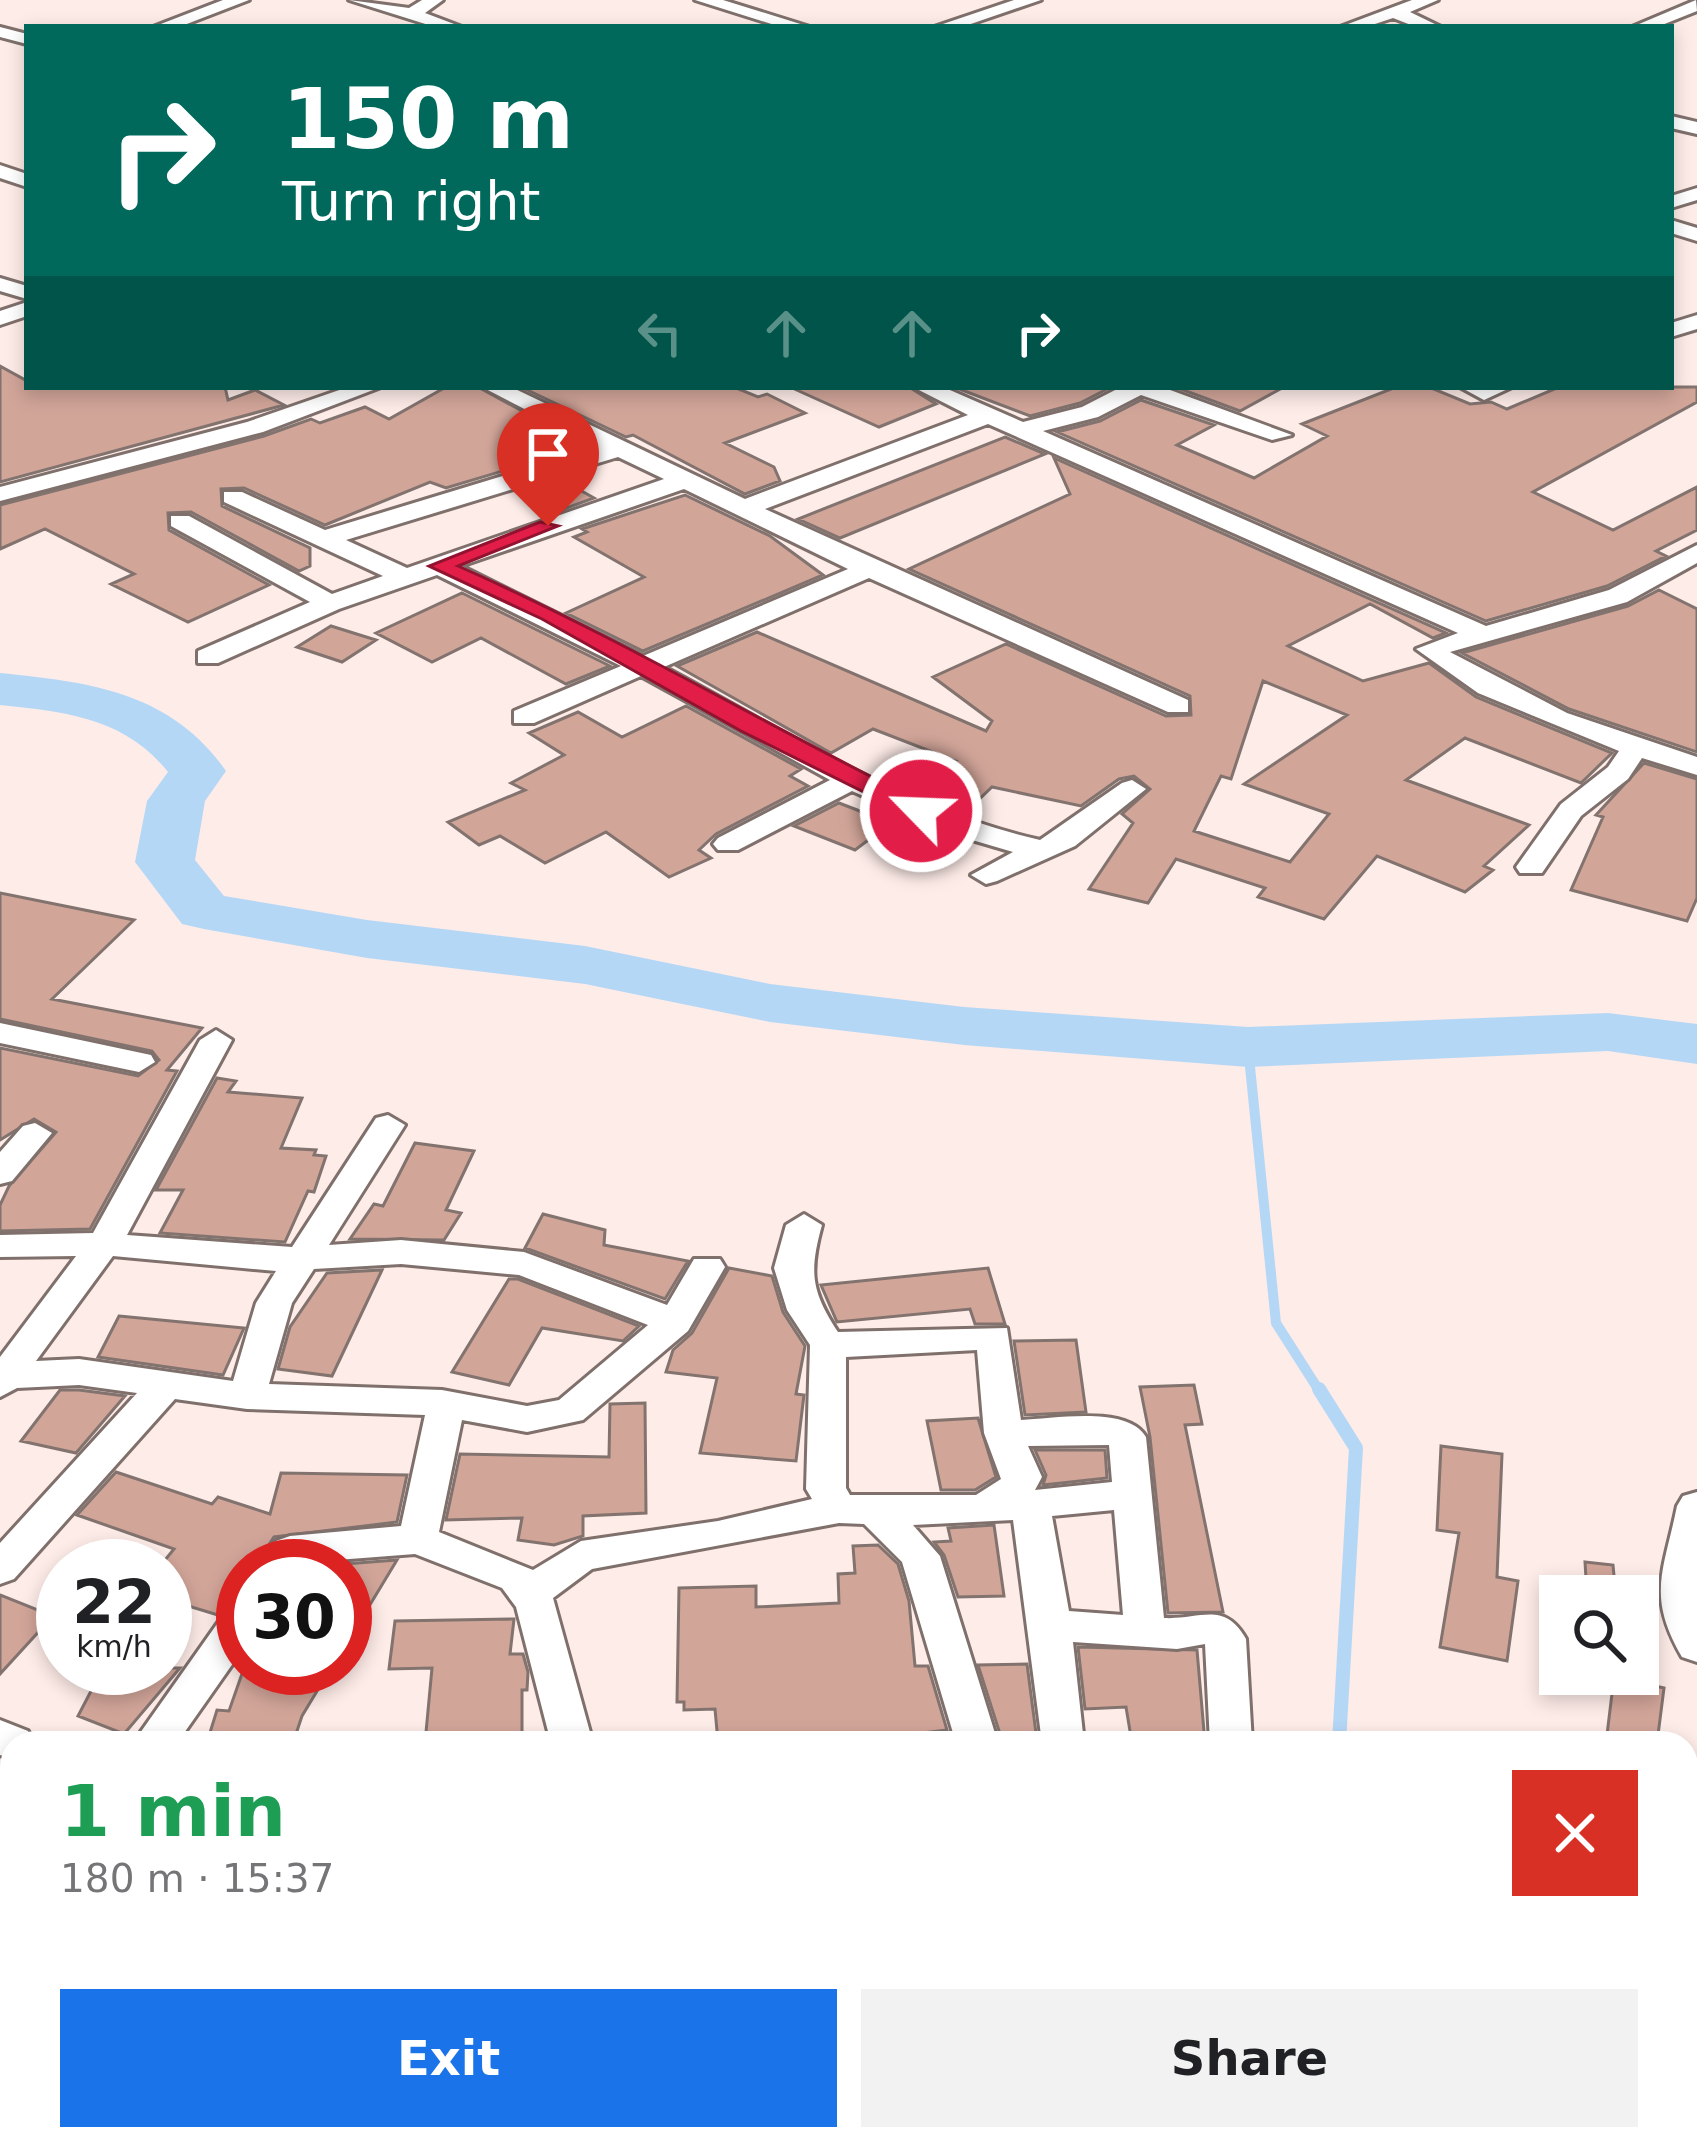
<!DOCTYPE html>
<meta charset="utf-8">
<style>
body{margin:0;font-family:"DejaVu Sans",sans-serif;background:#f2f2f2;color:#202124;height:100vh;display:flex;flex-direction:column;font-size:45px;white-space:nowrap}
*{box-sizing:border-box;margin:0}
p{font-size:39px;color:#757577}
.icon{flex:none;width:66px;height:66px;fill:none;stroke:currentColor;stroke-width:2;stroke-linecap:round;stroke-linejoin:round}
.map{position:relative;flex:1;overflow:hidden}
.panel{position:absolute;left:0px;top:1731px;width:1698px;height:420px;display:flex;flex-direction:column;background:#fff;border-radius:36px 36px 0 0;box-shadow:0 6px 18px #0003}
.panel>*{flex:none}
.banner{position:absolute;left:24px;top:24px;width:1650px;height:366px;border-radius:0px;box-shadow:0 6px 18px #0003;background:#00695c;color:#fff;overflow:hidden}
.buttons{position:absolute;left:1539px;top:1575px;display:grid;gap:24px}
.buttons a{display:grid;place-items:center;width:120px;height:120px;border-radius:0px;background:#fff;box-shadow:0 6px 18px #0003;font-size:60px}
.speed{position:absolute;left:36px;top:1539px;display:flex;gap:24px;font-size:60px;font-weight:700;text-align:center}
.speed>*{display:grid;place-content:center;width:156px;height:156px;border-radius:50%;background:#fff;box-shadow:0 6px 18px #0003;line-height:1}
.speed small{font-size:30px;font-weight:400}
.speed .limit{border:18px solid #d22;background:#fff;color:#111}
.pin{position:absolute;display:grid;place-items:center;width:102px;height:102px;color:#fff;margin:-123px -51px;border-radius:50% 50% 50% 0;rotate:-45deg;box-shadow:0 0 12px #0007}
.pin .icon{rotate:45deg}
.me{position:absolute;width:132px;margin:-66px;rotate:294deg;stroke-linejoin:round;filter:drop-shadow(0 0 9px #0008)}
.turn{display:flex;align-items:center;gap:42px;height:252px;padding:0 60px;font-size:54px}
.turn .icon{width:156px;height:156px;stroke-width:2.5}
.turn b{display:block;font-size:84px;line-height:102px}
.lanes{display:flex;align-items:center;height:114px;padding:0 60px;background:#0003;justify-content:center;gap:60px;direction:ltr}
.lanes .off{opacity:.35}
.round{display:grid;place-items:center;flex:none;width:126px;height:126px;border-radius:0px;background:#f2f2f2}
.head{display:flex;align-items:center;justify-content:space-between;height:204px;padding:0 60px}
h1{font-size:72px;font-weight:700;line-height:90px;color:#1e9e55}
.action{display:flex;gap:24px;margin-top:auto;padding:24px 60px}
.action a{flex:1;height:138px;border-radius:0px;background:#1a73e8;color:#fff;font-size:48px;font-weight:700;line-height:138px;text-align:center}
.action a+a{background:#f2f2f2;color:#202124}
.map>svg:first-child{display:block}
</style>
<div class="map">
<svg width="1697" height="2151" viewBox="0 0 1697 2151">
<rect width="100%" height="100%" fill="#feece8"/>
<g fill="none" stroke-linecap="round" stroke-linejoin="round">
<path stroke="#b5d7f6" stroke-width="10" d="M1248,1047L1276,1323L1320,1392"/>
<path stroke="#b5d7f6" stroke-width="14" d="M1319,1389L1356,1448L1339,1743
M1436,2139L1441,2151"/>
<path fill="#b5d7f6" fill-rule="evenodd" d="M0,673C90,682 171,692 226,771L205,801L195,860L224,896L367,920L585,946L770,984L964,1007L1248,1027L1608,1013L1697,1024V1064L1608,1051L1248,1067L964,1045L770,1022L585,984L367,958L204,929L182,924L135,862L147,801L168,772C124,717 65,712 0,705Z"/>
</g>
<path fill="#d2a599" stroke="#82736f" stroke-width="3" fill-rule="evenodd" d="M0,366L27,381V387H225L228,400L255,390L284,405L0,482Z
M446,387H478L586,446L446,488L430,482L325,525L244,488L221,489L222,506L310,548V566L299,571L191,512L168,513L169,530L269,585L188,622L111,584L134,574L45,529L0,549V505L264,436L311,419L320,423L365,407L389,419Z
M521,387H734L758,397L767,394L805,413L725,443L774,467L780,481L745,494L633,435L626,437Z
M790,387H909L936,404L879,427Z
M954,387H1111L1080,403L1030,416Z
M1175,387H1284L1240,411Z
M1396,387H1429L1470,404L1491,402L1507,409L1559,387H1697V402L1533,492L1613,530L1697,487V530L1656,551L1666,556L1607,586L1486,621L1057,432L1100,421L1141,400L1214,425L1177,445L1254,478L1327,436L1302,424Z
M1005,437L1045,454L840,538L798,519Z
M1054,458L1446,633L1433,638L1370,604L1288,646L1363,681L1429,663L1476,697L1612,753L1581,783L1465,738L1406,780L1529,825L1484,866L1493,870L1465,892L1377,856L1324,919L1258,897L1265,888L1176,859L1148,903L1089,889L1133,823L1122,814L1150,789L1134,776L1119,779L1081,806L992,787L968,810L919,795L956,761L873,729L831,753L677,666L757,632L986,731L992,721L933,677L1006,644L1166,716L1191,715L1190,696L909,569L1070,494ZM1263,681L1347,715L1244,784L1329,814L1290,862L1194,831L1221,776L1231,779Z
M560,479L594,498L553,513L517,492Z
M685,495L770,536L823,575L643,651L566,613L644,577L574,537L587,532L582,529Z
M1659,590L1697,609V752L1569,709L1462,653L1628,606Z
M462,593L610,666L566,684L481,638L432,662L376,633Z
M331,626L376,640L342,662L297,647Z
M686,706L801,769L790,776L808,786L716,834L699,850L711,858L669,877L606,832L545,863L500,836L479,845L448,822L525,790L511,783L564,755L529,733L578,712L622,737Z
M1644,763L1697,779V898L1687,921L1571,890L1603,817L1596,815Z
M839,803L891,823L855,850L794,826Z
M0,893L134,920L52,999L202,1028L167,1070L177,1071L90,1229L0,1231V1205L9,1186L56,1132L34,1119L0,1140V1048L138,1076L159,1060L152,1051L0,1019Z
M217,1078L236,1081L228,1092L302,1098L281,1148L316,1150L314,1155L326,1156L314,1192L308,1191L285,1242L160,1233L183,1190H156Z
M415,1143L474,1151L446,1210L461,1213L444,1240L350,1239L374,1204L383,1206Z
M543,1214L605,1230L604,1245L688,1261L665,1299L525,1248Z
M729,1268L772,1276L783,1312L805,1346L796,1394L804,1395L796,1461L700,1453L717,1378L666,1372L673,1350L692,1333Z
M988,1268L1005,1324H975L970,1309L837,1322L821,1285Z
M382,1270L332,1376L278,1369L290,1327L327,1273Z
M509,1279H518L639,1326L623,1341L542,1328L509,1385L452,1372Z
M119,1316L244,1328L223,1375L98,1357Z
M1076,1340L1086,1412L1025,1415L1014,1341Z
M1194,1385L1202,1424L1185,1425L1223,1612L1168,1613L1150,1437L1140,1387Z
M60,1390H79L125,1396L76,1453L21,1441Z
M645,1403L646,1513L583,1516V1536L554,1545L518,1540L522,1518L446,1520L460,1454L609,1457L610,1404Z
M978,1418L996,1477L975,1490H941L927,1421Z
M1441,1446L1502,1454L1497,1577L1518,1581L1507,1661L1440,1647L1459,1533L1437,1530Z
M1035,1450H1105L1107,1478L1043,1485L1046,1475Z
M116,1472L212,1504L218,1497L270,1514L281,1473L407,1475L397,1522L274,1537L255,1566H243V1595L218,1615L165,1599V1560L174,1549L77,1515Z
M994,1525L1004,1596L958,1597L944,1555L934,1542L951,1541L948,1528Z
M878,1545L898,1564L909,1601L915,1666H928L947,1730L840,1743L718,1742L715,1709L684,1710V1702H677L679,1588L756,1586V1607L839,1603L838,1574L855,1573L853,1546Z
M397,1560L345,1646V1566H318Z
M1585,1562L1613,1565L1616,1596H1587Z
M0,1595L53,1616L0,1674Z
M514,1619L510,1654H523L528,1672L527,1690H522V1743H425L432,1668L389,1669L395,1621Z
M1078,1647L1197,1650L1205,1743H1132L1126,1707L1085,1709Z
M1027,1664L1036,1733L1000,1734L978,1665Z
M103,1668H180L124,1734L78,1716Z
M244,1668H331L302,1716L293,1743L208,1739L217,1710L229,1711Z
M1614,1677L1664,1688L1657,1743H1606Z"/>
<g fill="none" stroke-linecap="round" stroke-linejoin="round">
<defs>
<path id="street" d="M223,0H249L179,27H153Z
M349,0L409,8L422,0H443L425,13L462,27H435Z
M695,0H723L810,27H781Z
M1014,0H1041L962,27H934Z
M1412,0H1438L1410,12L1441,27H1416L1393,18L1366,27H1340Z
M1696,0L1697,11L1657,27H1632Z
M0,27L27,34V44L0,37Z
M1671,116L1697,122V134L1671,128Z
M0,165L27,174V187L0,178Z
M1697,188V200L1671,208V196Z
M1671,220L1697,228V241L1671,233Z
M0,278L27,286V299L0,291Z
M27,302V316L0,325V311Z
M1697,315V329L1671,337V323Z
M348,387H381L263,432L0,501V487L247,422Z
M482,387H511L745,499L968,415L913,387H943L1023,422L1082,407L1121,387H1162L1292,435L1272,440L1141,395L1098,417L1043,431L1486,626L1609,590L1697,545V563L1627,602L1450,652L1567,713L1697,757V775L1642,758L1628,779L1581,816L1542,873H1520L1516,867L1561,804L1608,767L1619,751L1478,693L1416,649L1458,633L988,424L765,509L1188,700V712H1168L869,578L664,667C786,732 904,809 1040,840L1122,783L1132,780L1146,789L1075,846L997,881L986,884L971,875L1013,852L945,832L852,791L738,850H718L713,844L718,838L830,780L641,676L534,723H514V711L621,666L437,575L339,609L218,663H198V651L310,602L171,526V516H189L332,594L383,576L224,502V492H242L325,530L598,447ZM618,457L664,479L407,568L346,540ZM684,489L848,569L643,656L461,566Z
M1460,387H1512L1484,400Z
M0,1023L151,1055L155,1062L139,1072L0,1043Z
M216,1030L232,1040L127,1235L292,1247L376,1118L388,1115L405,1125L329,1245L401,1240L524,1252L667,1305L694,1259H720L725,1267L688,1331L583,1420L527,1432L462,1420L439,1532L533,1570L581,1541L718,1521L812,1499L806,1489L810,1345L787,1310L774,1268L786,1225L804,1214L822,1225C809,1272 811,1291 838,1332L1007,1328L1021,1420C1054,1419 1127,1405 1146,1437L1164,1618C1200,1620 1224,1600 1246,1639L1252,1743H1210L1205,1644L1177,1649L1073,1642L1084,1743H1042L1013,1520L913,1525L940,1556L998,1743H956L902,1562L864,1524L839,1523L592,1569L553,1598L593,1743H551L516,1607L502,1588L415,1554L259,1566L276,1541L290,1536L401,1526L425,1415L247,1409L175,1399L14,1579L0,1584V1543L137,1393L79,1385L17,1388L0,1397V1357L76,1256L0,1257V1235L93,1233L200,1040ZM113,1256L276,1271L256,1303L233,1381L79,1359L36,1361ZM401,1264L519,1275L648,1325L559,1400L527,1406L442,1390L269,1384L292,1303L314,1269ZM977,1350L984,1433L1001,1479L976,1495H850L846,1488V1357ZM1109,1445L1112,1482L1035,1490L1042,1477L1028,1446ZM1114,1510L1123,1615L1069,1611L1052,1516Z
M35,1123L52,1133L12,1181L0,1184V1152L23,1126Z
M1697,1492V1662L1682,1657C1646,1595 1664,1571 1677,1506L1683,1496Z
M243,1603V1649L177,1743H133L229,1607Z
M0,1720L28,1731L34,1743H12V1759L0,1755Z
M1686,1945L1697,1949V1989L1686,1985Z
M0,2060L12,2061V2103L0,2102Z
M347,2139H398L393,2151H342Z
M1061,2139H1109L1113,2151H1065Z"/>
</defs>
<use href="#street" stroke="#7f706c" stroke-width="6"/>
<use href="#street" fill="#fff" fill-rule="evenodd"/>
</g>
<path fill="#e11d48" stroke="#92132f" stroke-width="3" d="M540,522L558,526L458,566C619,637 771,728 929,806V816H912L741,731L542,619L429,566Z"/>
</svg>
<div class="buttons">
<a><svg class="icon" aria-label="search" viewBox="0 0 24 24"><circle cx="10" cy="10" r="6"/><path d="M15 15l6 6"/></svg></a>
</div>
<div class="speed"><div>22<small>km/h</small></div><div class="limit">30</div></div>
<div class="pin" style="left:548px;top:526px;background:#d93025"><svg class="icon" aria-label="arrive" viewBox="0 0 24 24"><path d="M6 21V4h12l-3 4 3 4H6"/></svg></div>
<svg class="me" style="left:921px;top:811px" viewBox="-20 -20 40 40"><circle r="17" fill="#e11d48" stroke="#fff" stroke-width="3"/><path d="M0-11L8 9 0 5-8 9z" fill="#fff"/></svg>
<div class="banner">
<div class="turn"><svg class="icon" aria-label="right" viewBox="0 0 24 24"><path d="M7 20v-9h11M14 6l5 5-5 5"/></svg><div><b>150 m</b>Turn right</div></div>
<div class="lanes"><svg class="icon off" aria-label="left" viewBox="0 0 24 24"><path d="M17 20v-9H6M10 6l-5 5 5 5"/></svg><svg class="icon off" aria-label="ahead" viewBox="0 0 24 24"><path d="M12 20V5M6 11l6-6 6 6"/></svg><svg class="icon off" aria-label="ahead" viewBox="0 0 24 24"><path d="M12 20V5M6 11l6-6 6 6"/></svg><svg class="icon" aria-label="right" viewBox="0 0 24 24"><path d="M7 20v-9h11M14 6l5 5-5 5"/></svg></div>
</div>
<section class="panel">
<div class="head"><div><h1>1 min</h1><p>180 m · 15:37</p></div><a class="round" style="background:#d93025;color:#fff"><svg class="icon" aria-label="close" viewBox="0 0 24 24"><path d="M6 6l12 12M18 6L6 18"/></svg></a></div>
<div class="action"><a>Exit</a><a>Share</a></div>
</section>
</div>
